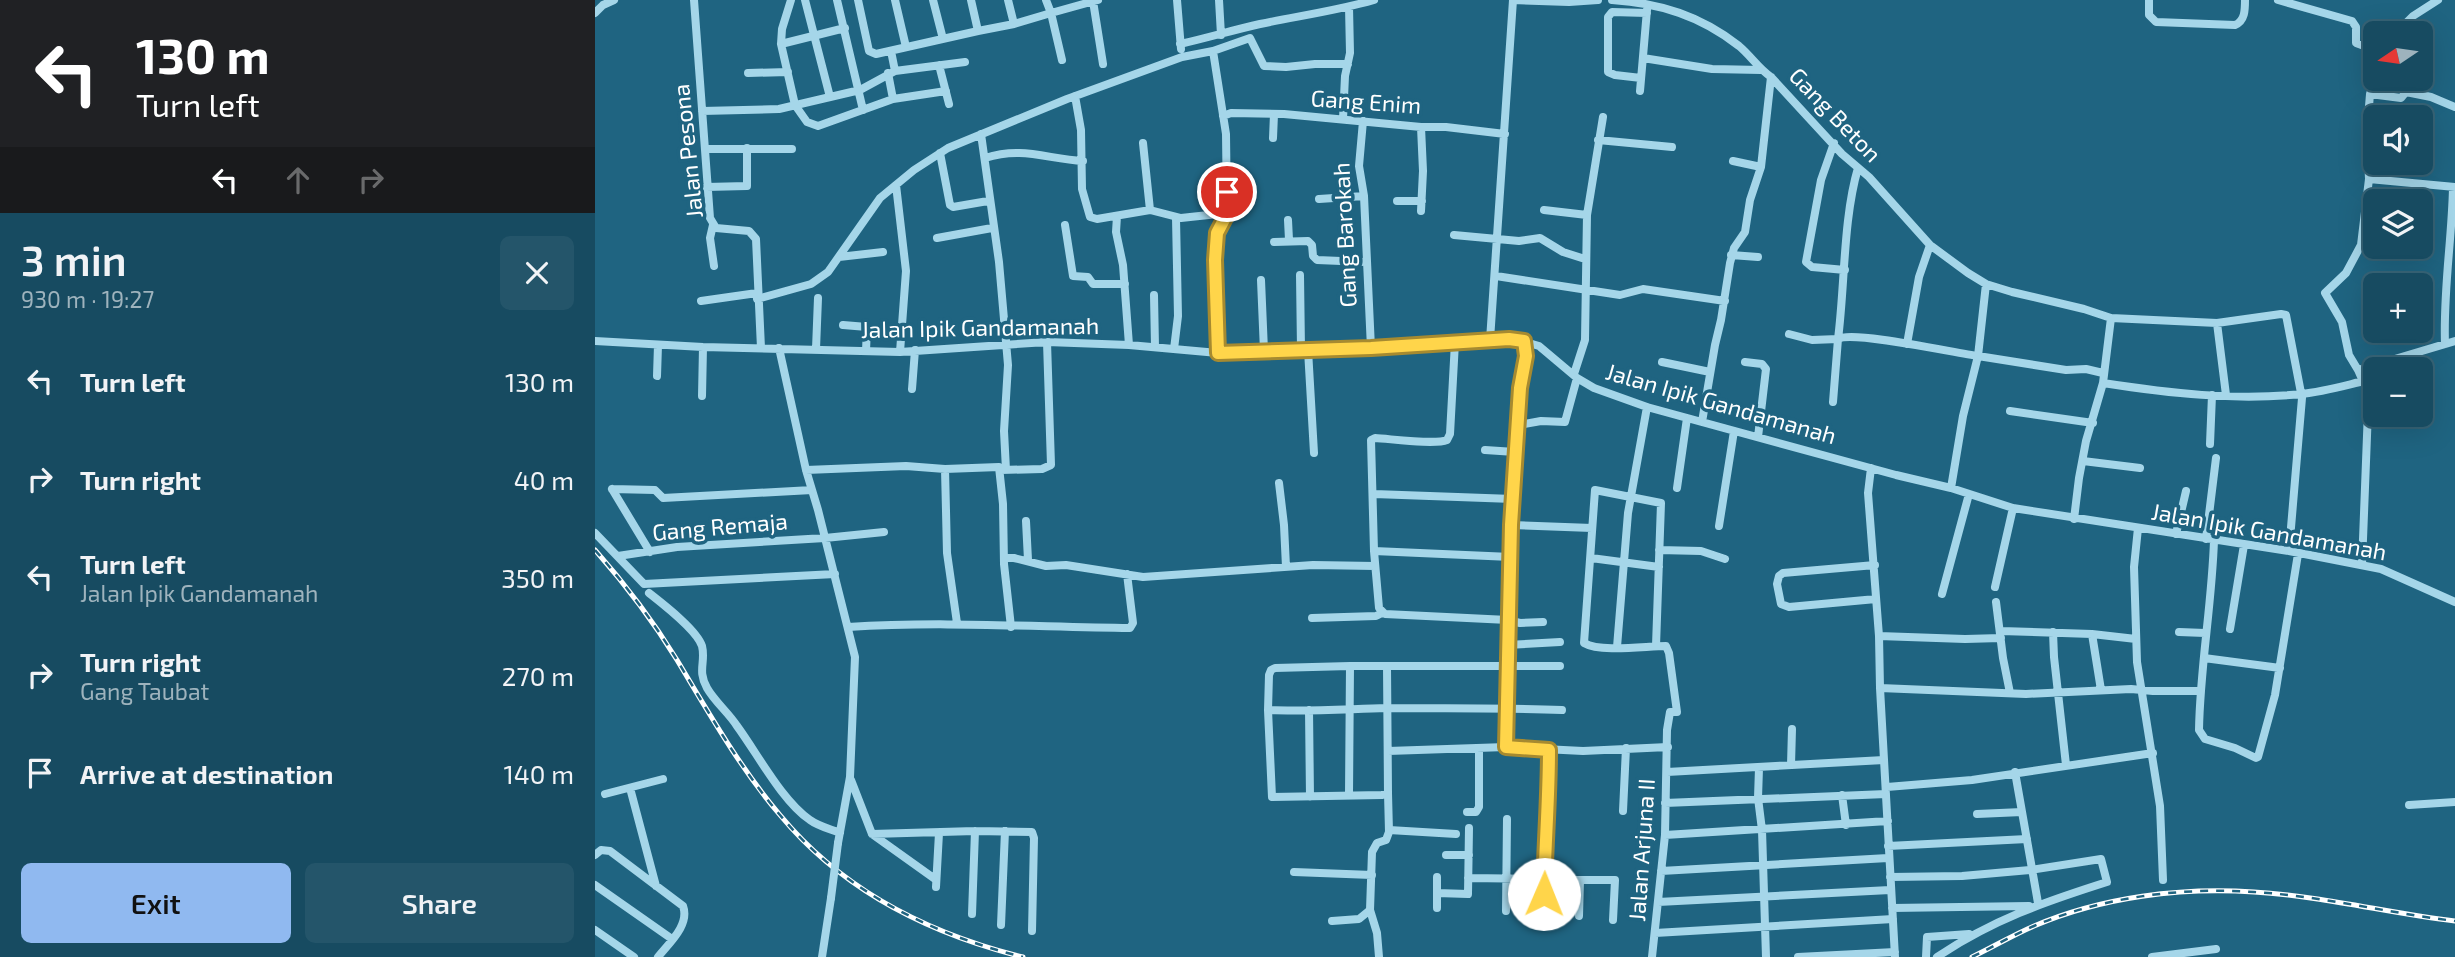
<!DOCTYPE html>
<meta charset="utf-8">
<style>
body{margin:0;font-family:"Exo 2",sans-serif;background:#24556a;color:#f1f3f6;height:100vh;display:flex;flex-direction:column;font-size:26px;white-space:nowrap}
*{box-sizing:border-box;margin:0}
p{font-size:23px;color:#9eb3bd}
.icon{flex:none;width:38px;height:38px;fill:none;stroke:currentColor;stroke-width:2;stroke-linecap:round;stroke-linejoin:round}
.map{position:relative;flex:1;overflow:hidden}
.panel{display:flex;flex-direction:column;background:#174b61;width:595px}
.panel>*{flex:none}
.guide{background:#202124;color:#fff;overflow:hidden}
.needle{width:46px;rotate:257deg}
.buttons{position:absolute;left:1768px;top:21px;display:grid;gap:14px}
.buttons a{display:grid;place-items:center;width:70px;height:70px;border-radius:10px;background:#174b61;box-shadow:0 7px 28px #0002,0 0 0 2px #366376;font-size:35px}
.pin{position:absolute;display:grid;place-items:center;width:60px;height:60px;color:#fff;margin:-30px;border:4px solid #fff;border-radius:50%;box-shadow:0 2px 7px #0007}
.me{position:absolute;width:77px;margin:-38px;rotate:1deg;stroke-linejoin:round;filter:drop-shadow(0 0 5px #0008)}
.turn{display:flex;align-items:center;gap:24px;height:147px;padding:0 21px;font-size:32px}
.turn .icon{width:91px;height:91px;stroke-width:2.5}
.turn b{display:block;font-size:49px;line-height:60px}
.lanes{display:flex;align-items:center;height:66px;padding:0 21px;background:#0003;justify-content:center;gap:35px;direction:ltr}
.lanes .off{opacity:.35}
.round{display:grid;place-items:center;flex:none;width:74px;height:74px;border-radius:10px;background:#24556a}
.head{display:flex;align-items:center;justify-content:space-between;height:119px;padding:0 21px}
h1{font-size:42px;font-weight:600;line-height:52px}
.action{display:flex;gap:14px;margin-top:auto;padding:14px 21px}
.action a{flex:1;height:80px;border-radius:10px;background:#90b9f0;color:#111;font-size:28px;font-weight:600;line-height:80px;text-align:center}
.action a+a{background:#24556a;color:#f1f3f6}
ul{padding:0;list-style:none}
li{display:flex;align-items:center;gap:21px;height:98px;padding:0 21px}
li div{flex:1}
li b{display:block;font-size:26px}
li em{font-style:normal}
main{display:flex;flex:1;min-height:0}
.map>svg:first-child{display:block}
</style>
<main>
<section class="panel">
<div class="guide">
<div class="turn"><svg class="icon" aria-label="left" viewBox="0 0 24 24"><path d="M17 20v-9H6M10 6l-5 5 5 5"/></svg><div><b>130 m</b>Turn left</div></div>
<div class="lanes"><svg class="icon" aria-label="left" viewBox="0 0 24 24"><path d="M17 20v-9H6M10 6l-5 5 5 5"/></svg><svg class="icon off" aria-label="ahead" viewBox="0 0 24 24"><path d="M12 20V5M6 11l6-6 6 6"/></svg><svg class="icon off" aria-label="right" viewBox="0 0 24 24"><path d="M7 20v-9h11M14 6l5 5-5 5"/></svg></div>
</div>
<div class="head"><div><h1>3 min</h1><p>930 m · 19:27</p></div><a class="round"><svg class="icon" aria-label="close" viewBox="0 0 24 24"><path d="M6 6l12 12M18 6L6 18"/></svg></a></div>
<ul>
<li><svg class="icon" aria-label="left" viewBox="0 0 24 24"><path d="M17 20v-9H6M10 6l-5 5 5 5"/></svg><div><b>Turn left</b></div><em>130 m</em></li>
<li><svg class="icon" aria-label="right" viewBox="0 0 24 24"><path d="M7 20v-9h11M14 6l5 5-5 5"/></svg><div><b>Turn right</b></div><em>40 m</em></li>
<li><svg class="icon" aria-label="left" viewBox="0 0 24 24"><path d="M17 20v-9H6M10 6l-5 5 5 5"/></svg><div><b>Turn left</b><p>Jalan Ipik Gandamanah</p></div><em>350 m</em></li>
<li><svg class="icon" aria-label="right" viewBox="0 0 24 24"><path d="M7 20v-9h11M14 6l5 5-5 5"/></svg><div><b>Turn right</b><p>Gang Taubat</p></div><em>270 m</em></li>
<li><svg class="icon" aria-label="arrive" viewBox="0 0 24 24"><path d="M6 21V4h12l-3 4 3 4H6"/></svg><div><b>Arrive at destination</b></div><em>140 m</em></li>
</ul>
<div class="action"><a>Exit</a><a>Share</a></div>
</section>
<div class="map">
<svg width="1860" height="957" viewBox="0 0 1860 957">
<rect width="100%" height="100%" fill="#1f6481"/>
<g fill="none" stroke-linecap="round" stroke-linejoin="round">
<path stroke="#a5d6e9" stroke-width="8" d="M99,0L115,218L121,228L154,231L161,239L166,348
M196,0L187,29L186,44L200,105L212,122L223,126L298,99L351,91
M210,0L235,97
M242,0L268,110
M263,0L274,51L281,54L383,31L376,0
M300,0L311,47
M338,0L348,39
M413,0L419,24
M582,0L586,49
M624,0L626,35
M918,0L974,2L1003,0
M1017,0C1065,3 1106,16 1144,46C1156,56 1163,68 1176,77L1247,154L1274,177L1335,245L1373,273L1391,284L1417,292L1489,309L1516,318L1508,383L1491,441L1484,478L1479,519
M1554,0V15L1561,22L1640,25C1650,21 1650,10 1650,0
M1683,0L1757,21L1761,27V43L1780,50
M498,1L508,64
M0,13L8,5L19,0
M383,31L419,24L456,13L451,0
M1801,33L1818,16L1843,0
M186,44L250,28
M585,44C612,38 638,30 665,24C703,16 741,11 779,0
M296,51L300,71
M618,51L631,134L632,213L622,233L620,260L623,353
M1048,58L1117,69L1166,70
M467,60L456,13L503,0
M344,65L354,104
M153,73L193,72
M293,73L298,99
M1046,78L1020,75L1013,72V17L1017,12L1052,13
M1045,91L1052,10
M1775,94L1806,98L1811,92L1836,97L1860,107
M480,96L486,130L487,189L495,217L502,219L555,210L586,218L632,213
M107,111L184,109L265,90L300,71L370,62
M628,116L636,113L689,114L826,127H851L910,134
M748,119L750,76L755,53L754,7
M768,121L764,166L769,196L776,348
M386,134L404,262L413,365L409,431L411,470
M678,138L679,114
M1003,140L1077,147
M548,143L555,210
M1239,143L1226,180L1211,262L1217,267L1250,270
M110,149H197
M345,153L355,205L358,207L393,201
M390,158C427,146 452,159 488,161
M1138,161L1166,167
M1263,168C1248,219 1250,285 1243,339C1257,330 1360,353 1383,356L1368,416L1356,488
M1774,179L1860,187
M301,185L311,271L305,352
M111,187L152,186V148
M724,199L769,196
M802,201H827
M949,210L992,215
M826,211L828,171L826,127
M522,216L521,232L528,265L534,345
M693,220L694,240
M118,225L115,238L119,266
M470,225L478,276L493,277L498,284H530
M859,235L924,241L945,238L968,252L990,259
M342,238L397,228
M679,242L713,241L717,245L718,256L722,260L770,262
M1136,255L1163,257
M244,257L288,252
M705,275L706,350
M901,276L1025,295L1048,289L1130,301
M666,280L669,351
M1391,284L1383,356L1471,370L1491,369L1508,373
M559,295L560,347
M162,299L216,284L233,272L285,198L319,170L353,148L472,99L587,57L618,51L655,38L669,66L691,67L720,64H753
M106,301L162,293
M1516,318L1622,323L1686,314L1691,315L1707,398L1694,551
M1622,323L1631,395
M248,325L272,327L271,351
M1194,334L1217,340L1243,339L1238,402
M895,340L918,0
M0,341L108,347L305,352L452,342L534,345L623,353L776,348L920,339L944,346L982,378L999,388L1052,407L1301,475L1356,488L1418,508L1694,551L1786,569L1860,602
M860,342L855,434L852,440C840,445 797,439 780,438L776,440L779,551L784,608L790,614L913,620L925,623L948,622
M1312,344L1324,277L1335,245
M1850,344C1848,291 1857,239 1858,187
M184,348L211,470L223,510L260,657L255,777L243,843
M221,349L223,298
M579,349L583,316L581,218
M713,350L719,453
M1067,362L1115,372
M1150,362L1167,364L1171,369L1163,437
M1763,370L1754,355L1747,322L1730,293L1751,273L1766,245L1774,179L1772,131L1775,94L1780,79
M979,374L990,340L992,215L1008,117
M62,376L63,345
M1508,383C1573,393 1640,401 1706,394C1727,392 1748,386 1769,381
M317,389L320,350
M107,396L108,347
M1415,411L1498,423
M923,421L929,424L946,421L970,422L982,378
M1107,422L1120,345L1126,320L1135,263L1139,248L1150,232L1155,200L1166,167L1176,77
M1615,444L1617,395
M890,450L920,452
M1488,461L1545,468
M1276,468L1273,493L1284,636L1285,688L1300,957
M350,469L352,553L362,623
M211,470L311,466L350,469L404,467L408,504L409,564L416,627
M406,470L447,469L456,465L452,342
M684,483L689,525L691,567
M1082,488L1092,418
M17,489L60,490L68,498L217,490
M17,489L55,552
M779,494L918,499
M431,521L433,560
M916,525L997,528
M1124,526L1139,431
M1543,528L1539,567L1542,662L1565,806L1568,880
M0,533L49,584L240,574
M1581,534L1591,491
M1611,539L1621,458
M1619,540C1617,604 1605,667 1604,730L1610,739L1640,748L1661,758L1663,757L1680,695L1703,554
M1064,550L1106,551L1130,559
M779,551L916,557
M23,556L82,547L230,538L289,532
M409,558H419L451,566L471,565L548,577L718,565L780,566
M996,558L1064,567
M1280,565L1188,573L1184,576L1182,584L1186,604L1194,607L1281,599
M1767,565L1773,410L1771,388L1763,370L1860,341
M1400,587L1418,508
M54,593C68,604 102,630 107,646C111,662 102,670 112,688C120,702 133,712 142,726C162,753 187,801 215,820C223,826 235,829 245,833
M1347,594L1374,494
M1401,602L1408,658L1415,693
M717,618L781,616L787,613
M253,627C347,621 441,627 535,628L538,623L532,574
M1635,629L1649,545
M1406,631L1497,634L1541,639
M1458,632L1459,657L1471,765
M1584,632L1610,633
M1497,634L1506,690
M1284,636L1370,639L1406,638
M912,645L965,642
M1022,647L1033,513L1052,407
M1609,658L1685,668
M792,666L793,793L787,795L677,797L673,710C712,712 752,709 791,708C850,708 908,708 967,710
M1285,688L1431,694L1536,689L1558,691H1606
M673,710L674,675L676,670L680,668L755,666H965
M714,710L715,797
M911,747L916,525L925,388L931,356L929,340
M793,751L911,747L988,751L1073,747
M1196,765L1197,729
M1164,768L1163,798L1167,830L1171,957
M1072,772L1289,760
M1420,772L1443,903
M256,780L277,834L380,831L437,832L439,838L437,931
M1292,787L1377,780L1558,753
M35,788L61,886
M10,794L68,779
M754,795L755,666
M1247,795L1251,825
M1070,803L1291,794
M1814,805L1860,802
M1028,811L1031,748
M872,812H881L884,807V748
M1382,814L1427,812
M794,830L861,834
M277,834L340,879
M1070,835L1293,821
M1293,846L1432,839
M0,855L6,850L15,851L88,906C95,925 74,943 63,957
M851,855H874
M1066,871L1293,858
M699,872L777,875
M1295,877L1367,876L1435,870L1506,859L1512,882C1449,902 1397,920 1342,957
M873,878L1020,880L1018,920
M0,885L77,939
M341,887L344,833
M842,893L873,894L874,828
M1063,902L1295,890
M842,908V877
M1297,908L1434,906
M949,909L950,814L954,799V750
M775,910L782,933L784,957
M911,911L912,819
M377,914L380,831
M984,916L985,880
M737,921L764,919L775,910L777,852L782,843L791,840L794,832L793,793
M406,925L410,831
M0,930L39,957
M1060,933L1298,919
M227,957L236,898
M1057,957L1070,835L1072,730L1075,712H1082L1074,653L1071,646C1051,646 1006,653 989,643L1000,490L1066,503L1061,646
M1203,957L1300,952
M1331,957L1332,937L1374,934
M1557,957L1621,949"/>
<defs>
<path id="rail" d="M0,550C30,584 58,621 82,660C114,713 145,768 185,815C247,890 335,934 428,957
M1377,957C1398,947 1418,935 1439,926C1507,897 1586,887 1659,892C1727,896 1793,913 1860,921"/>
</defs>
<use href="#rail" stroke="#fff" stroke-width="5"/>
<use href="#rail" stroke="#1f6481" stroke-width="2.5" stroke-dasharray="8" stroke-linecap="butt"/>
<path stroke="#a5d6e9" stroke-width="8" d="M236,898L243,843"/>
</g>
<g fill="none" stroke-linecap="round" stroke-linejoin="round">
<defs>
<path id="route" d="M632,192V214L622,233L620,260L623,353L776,348L914,339L929,341L931,356L925,388L916,525L911,747L954,750C954,798 950,845 949,894"/>
</defs>
<use href="#route" stroke="#a68a30" stroke-width="18"/>
<use href="#route" stroke="#ffd54a" stroke-width="12"/>
</g>
<g text-anchor="middle" stroke-width="7" stroke-linejoin="round" paint-order="stroke">
<g font-size="23" fill="#fff" stroke="#1f6481">
<text transform="translate(771 102) rotate(4)" y="8">Gang Enim</text>
<text transform="translate(1240 115) rotate(46)" y="8">Gang Beton</text>
<text transform="translate(93 151) rotate(-96)" y="8">Jalan Pesona</text>
<text transform="translate(750 235) rotate(-93)" y="8">Gang Barokah</text>
<text transform="translate(385 328) rotate(-1)" y="8">Jalan Ipik Gandamanah</text>
<text transform="translate(1126 404) rotate(16)" y="8">Jalan Ipik Gandamanah</text>
<text transform="translate(125 527) rotate(-5)" y="8">Gang Remaja</text>
<text transform="translate(1674 532) rotate(10)" y="8">Jalan Ipik Gandamanah</text>
<text transform="translate(1047 850) rotate(-86)" y="8">Jalan Arjuna II</text>
</g>
</g>
</svg>
<div class="buttons">
<a><svg class="needle" viewBox="-14 -14 28 28"><path d="M0-13l5 13h-10z" fill="#e53935"/><path d="M0 13l5-13h-10z" fill="#9eb3bd"/></svg></a>
<a><svg class="icon" aria-label="sound" viewBox="0 0 24 24"><path d="M4 9h4l5-4v14l-5-4H4zM17 9q2 3 0 6"/></svg></a>
<a><svg class="icon" aria-label="layers" viewBox="0 0 24 24"><path d="M12 4l9 5-9 5-9-5zM3 14l9 5 9-5"/></svg></a>
<a>+</a>
<a>−</a>
</div>
<div class="pin" style="left:632px;top:192px;background:#d93025"><svg class="icon" aria-label="arrive" viewBox="0 0 24 24"><path d="M6 21V4h12l-3 4 3 4H6"/></svg></div>
<svg class="me" style="left:949px;top:894px" viewBox="-20 -20 40 40"><circle r="19" fill="#fff"/><path d="M0-13L10 11 0 6-10 11z" fill="#ffd54a"/></svg>
</div>
</main>
